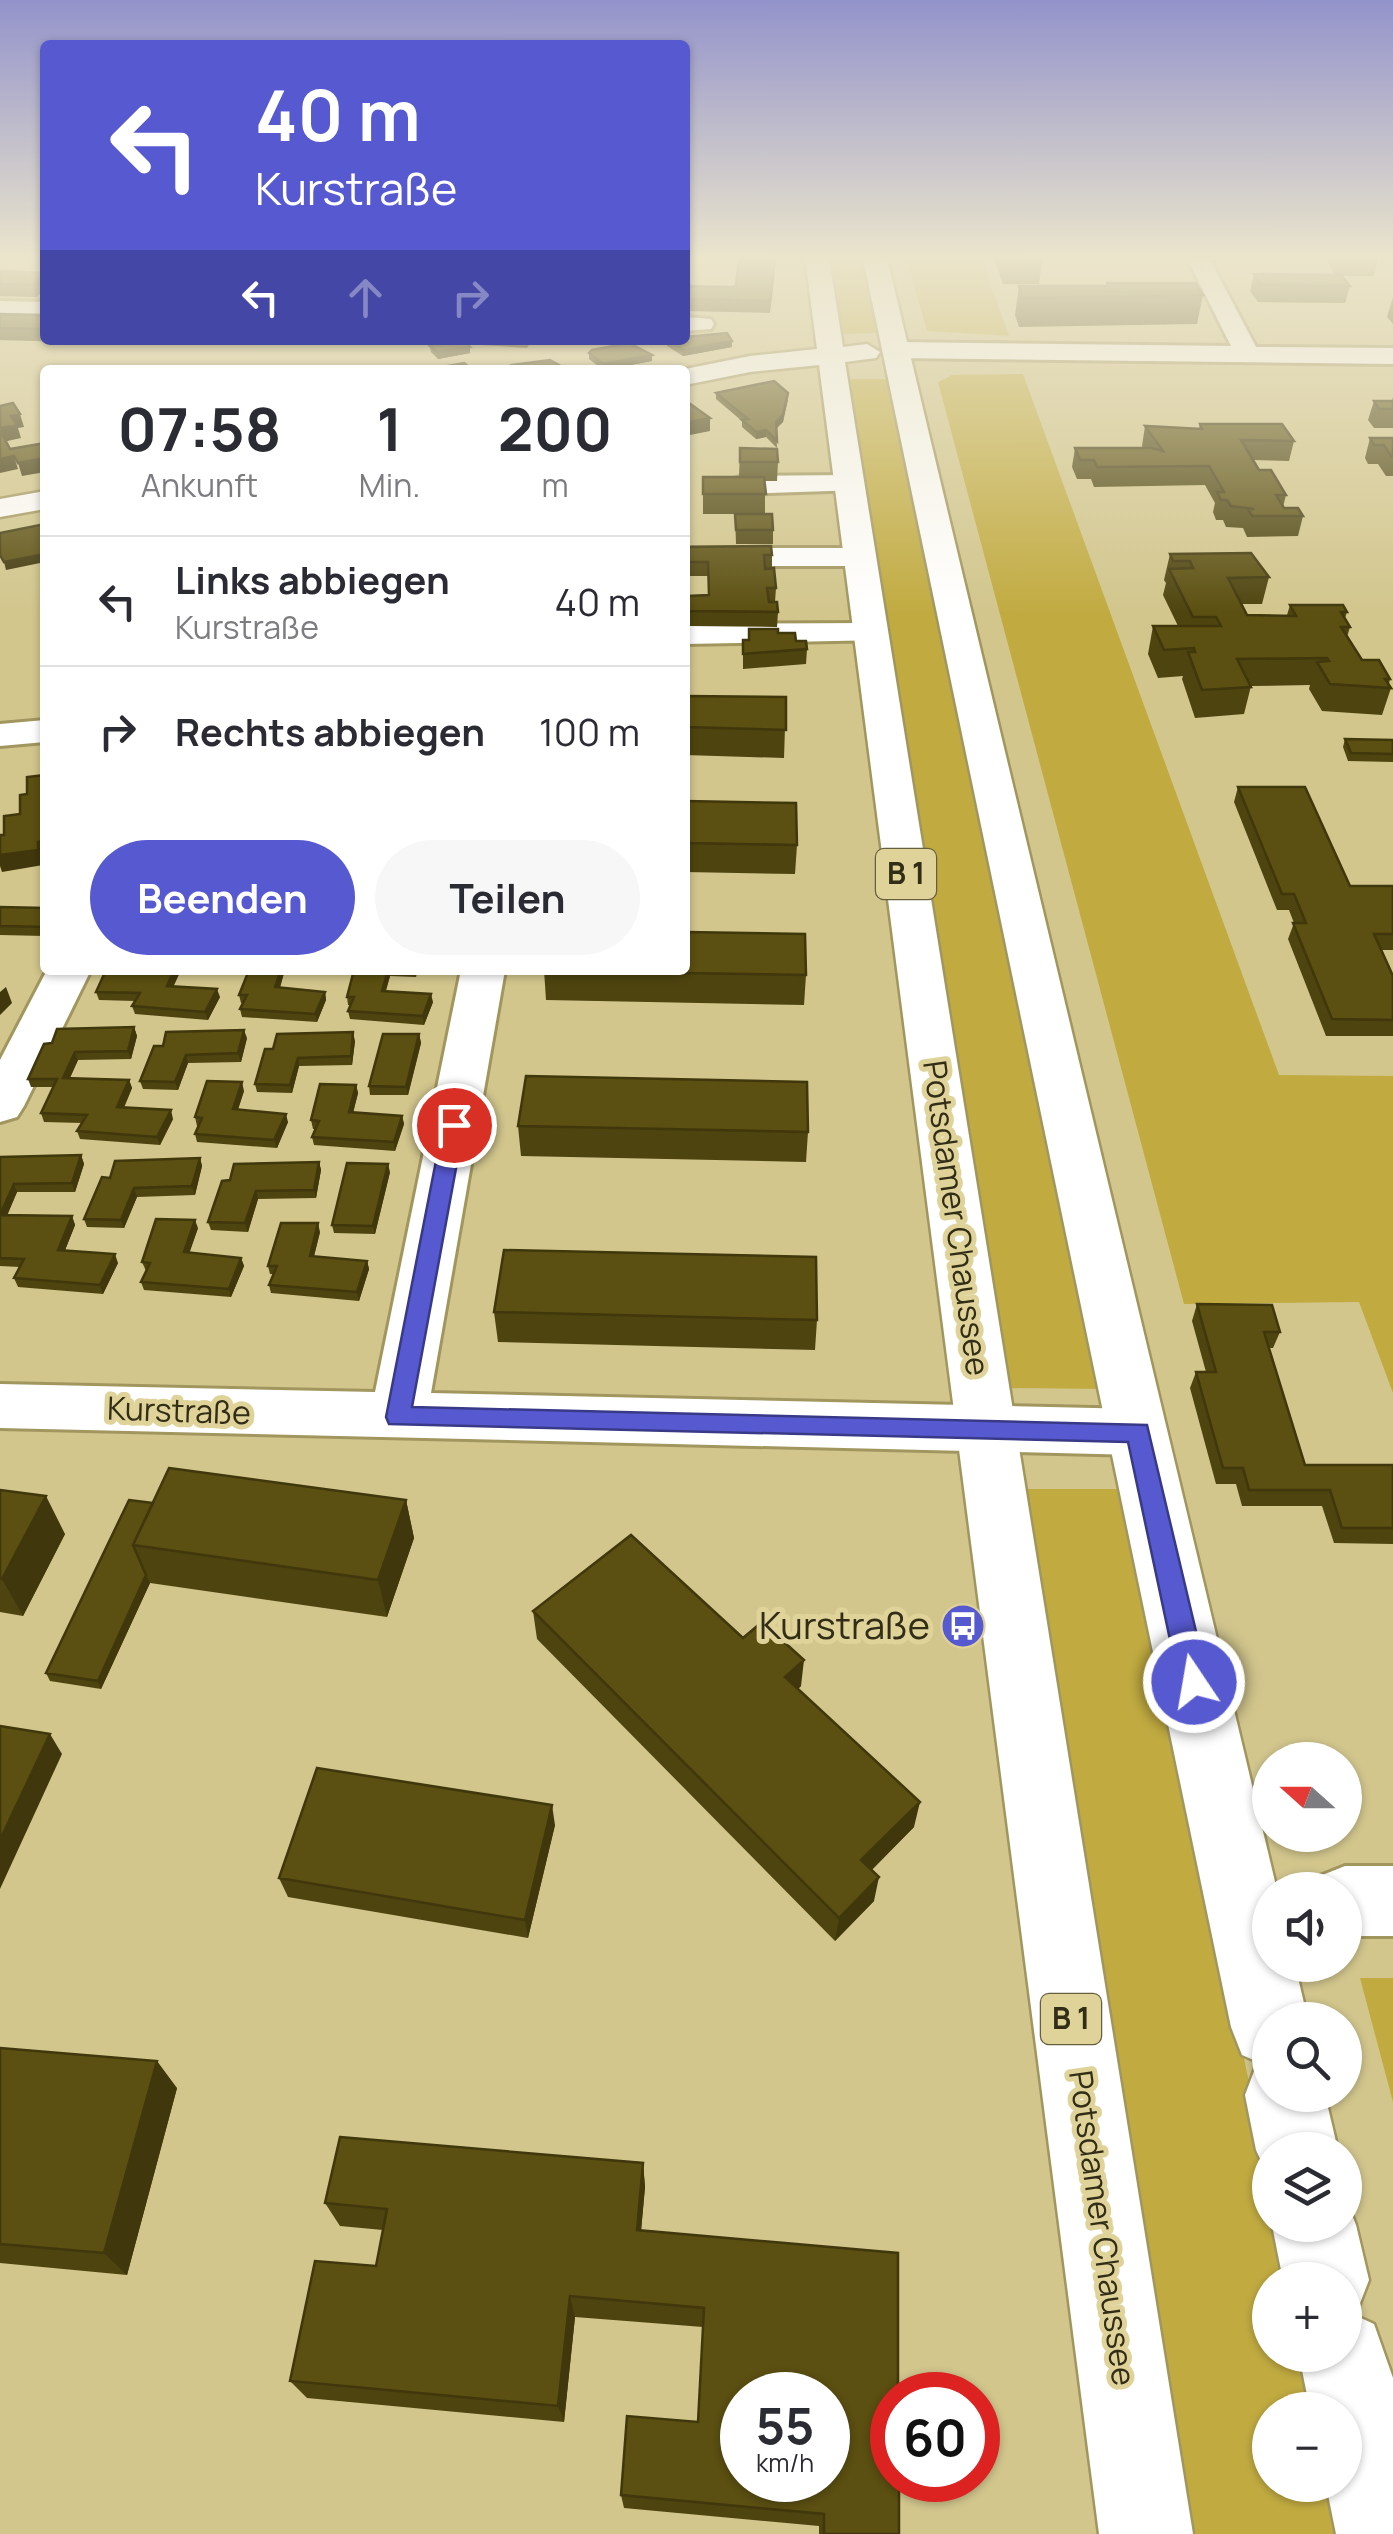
<!DOCTYPE html>
<html lang="de">
<meta charset="utf-8">
<style>
body{margin:0;font-family:Manrope,sans-serif;background:#f7f7f7;color:#2b2b33;height:100vh;display:flex;flex-direction:column;font-size:38px;white-space:nowrap}
*{box-sizing:border-box;margin:0}
p{font-size:32px;color:#7c7c81}
.icon{flex:none;width:55px;height:55px;fill:none;stroke:currentColor;stroke-width:2;stroke-linecap:round;stroke-linejoin:round}
.map{position:relative;flex:1;overflow:hidden}
.details{position:absolute;left:40px;top:365px;width:650px;height:610px;display:flex;flex-direction:column;background:#fff;border-radius:10px;box-shadow:0 2px 8px #0004}
.details>*{flex:none}
.guide{position:absolute;left:40px;top:40px;width:650px;height:305px;border-radius:10px;box-shadow:0 2px 8px #0004;background:#5759d0;color:#fff;overflow:hidden}
.needle{width:65px;rotate:291deg}
.buttons{position:absolute;left:1252px;top:1742px;display:grid;gap:20px}
.buttons a{display:grid;place-items:center;width:110px;height:110px;border-radius:50%;background:#fff;box-shadow:0 2px 8px #0004;font-size:50px}
.speed{position:absolute;left:720px;top:2372px;display:flex;gap:20px;font-size:50px;font-weight:700;text-align:center}
.speed>*{display:grid;place-content:center;width:130px;height:130px;border-radius:50%;background:#fff;box-shadow:0 2px 8px #0004;line-height:1}
.speed small{font-size:25px;font-weight:400}
.speed .limit{border:15px solid #d22;background:#fff;color:#111}
.pin{position:absolute;display:grid;place-items:center;width:85px;height:85px;color:#fff;margin:-42px;border:5px solid #fff;border-radius:50%;box-shadow:0 2px 10px #0007}
.me{position:absolute;width:110px;margin:-55px;rotate:348deg;stroke-linejoin:round;filter:drop-shadow(0 0 8px #0008)}
.turn{display:flex;align-items:center;gap:35px;height:210px;padding:0 50px;font-size:45px}
.turn .icon{width:130px;height:130px;stroke-width:2.5}
.turn b{display:block;font-size:70px;line-height:85px}
.lanes{display:flex;align-items:center;height:95px;padding:0 50px;background:#0003;justify-content:center;gap:50px;direction:ltr}
.lanes .off{opacity:.35}
.eta{display:flex;justify-content:space-evenly;align-items:center;height:170px;text-align:center}
.eta b{font-size:60px;font-weight:700;line-height:70px}
.cta{display:flex;gap:20px;margin-top:auto;padding:20px 50px}
.cta a{flex:1;height:115px;border-radius:60px;background:#5759d0;color:#fff;font-size:40px;font-weight:700;line-height:115px;text-align:center}
.cta a+a{background:#f7f7f7;color:#2b2b33}
ul{padding:0;list-style:none}
li{display:flex;align-items:center;gap:30px;height:130px;padding:0 50px;border-top:2px solid #e1e1e2}
li div{flex:1}
li b{display:block;font-size:38px}
li em{font-style:normal}
.map>svg:first-child{display:block}
</style>
<div class="map">
<svg width="1393" height="2534" viewBox="0 0 1393 2534">
<rect width="100%" height="100%" fill="#d2c68d"/>
<path fill="#c1ab41" d="M826,258H866L881,333L838,334Z
M906,258H981L1009,336L927,331Z
M1023,374L1279,1075L1393,1076V1393L1359,1302L1184,1304L938,382L952,375Z
M843,379H891L1106,1389L1004,1388Z
M1020,1489H1125L1270,2183V2225H1279L1290,2280H1270V2355H1306L1318,2410H1270V2485H1333L1343,2534H1183Z
M1360,1978H1393V2102Z"/>
<g fill="none" stroke-linecap="round" stroke-linejoin="round">
<defs>
<path id="minor" d="M1187,258H1209L1256,347L1393,348V364L895,358L882,350L895,342L1231,346Z
M0,301L45,302V316L0,315Z
M685,317L711,319L714,324L711,329L685,331Z
M849,475L859,478L864,484L859,490L743,494L733,491L728,485L733,479L743,476Z
M685,548H859L870,550L875,557L870,564L859,566H685Z
M871,623L883,626L888,633L883,640L685,644V624Z
M45,720V742L0,746V724Z
M47,970H91L24,1106L17,1117L0,1122V1060Z
M461,970H505L431,1393L1138,1409L1158,1416L1167,1432L1158,1448L1138,1455L0,1428V1384L375,1392Z
M1345,1866H1393V1936H1345V1890H1314L1320,1876Z"/>
<path id="major" d="M805,258H829L843,347L867,344L880,352L876,358L845,362L1193,2534H1099L819,365L750,372L685,385V370H680L750,356L817,349Z
M863,258H887L1277,1890H1270V1965H1295L1308,2020H1270V2095H1325L1338,2150H1270V2180L1256,2150L1245,2095L1256,2066L1263,2064L1242,2055L1231,2027Z
M45,491V509L0,517V499Z
M1345,2197L1356,2225L1369,2280L1357,2311L1350,2313L1374,2324L1393,2378V2534H1336L1326,2485H1345V2410H1310L1299,2355H1345V2280H1283L1272,2225H1345Z"/>
</defs>
<use href="#minor" stroke="#a2965f" stroke-width="6"/>
<use href="#major" stroke="#a2965f" stroke-width="5"/>
<use href="#minor" fill="#fff" fill-rule="evenodd"/>
<use href="#major" fill="#fff" fill-rule="evenodd"/>
</g>
<path fill="#4e440f" d="M994,258H1040L1042,263L1039,284H1003Z
M1326,258H1378L1374,276H1342L1350,286L1345,303L1258,302L1250,291L1254,274L1335,275Z
M0,271L45,273V289L36,297L0,296Z
M775,272L770,313L685,311V286L731,287Z
M1107,283L1203,295L1197,324L1019,327L1015,315L1019,286H1106Z
M1393,297V324L1387,317Z
M0,314L45,315V340H103L100,343L0,340Z
M157,340H416L414,344L315,345Z
M482,340H532L527,348L482,345Z
M667,340L732,347L683,356L667,346Z
M430,346L470,347V353L438,359L431,352Z
M589,353L652,355V361L603,370L589,359Z
M716,393L788,400L783,422L776,428L777,448L766,437L756,439L742,427V421L716,399Z
M1393,397V428H1374L1368,420L1374,401H1392Z
M1200,424L1294,441L1289,461L1253,460L1259,470L1286,495L1283,507L1303,516L1298,536L1247,537L1243,528L1226,527L1223,520H1216L1213,512L1215,503L1205,485L1094,487L1091,479H1077L1072,467L1075,448H1143L1142,446L1145,426L1199,429Z
M1370,438H1393V476H1386L1378,464H1368L1365,458Z
M740,448L778,462L777,481H765V514L773,530V544H736L735,514H745H703V477H739Z
M688,547L772,555V568L776,588L775,602L778,612L777,627L688,626V596L709,595L708,576H688Z
M1170,554L1269,577L1262,604H1242L1247,615H1287L1290,605L1347,612L1345,618L1350,627L1347,637L1362,660L1390,679L1389,684L1391,688L1382,715L1322,711L1309,689L1310,685L1251,686L1244,714L1195,718L1182,679L1183,676L1158,678L1148,654L1153,626H1178L1163,595L1166,583L1164,580Z
M778,633L796,641L807,649L806,664L743,669V640Z
M685,696L786,697L784,758L685,755Z
M1345,739L1393,740V762L1348,761L1343,747Z
M1238,787L1350,886H1393V950H1382L1393,976V1036H1326L1288,939L1294,923L1289,910H1277L1234,802Z
M685,801L797,845L795,874L685,872Z
M0,907L45,908V936L0,935Z
M106,970H181L173,986L220,997L208,1020L135,1014L132,1006L135,1001L99,1000L96,992Z
M198,970H232L231,973L199,972Z
M249,970H284V973L280,988L325,992L326,1000L317,1022L242,1017L240,1009L243,1003H241L239,995Z
M288,970H323L321,975L289,974Z
M354,970H418L416,977L390,976L386,991L433,1002L424,1025L350,1019L348,1011L350,1005H348L347,997Z
M544,970L806,975L804,1005L546,1000Z
M134,1027L137,1036L131,1059L78,1060L70,1078L129,1080L132,1088L124,1108L173,1119L160,1145L80,1139L77,1131L82,1123L44,1122L41,1113L53,1087H31L28,1079L52,1043Z
M419,1034L421,1043L408,1095H370L369,1086Z
M247,1038L241,1062L188,1063L178,1090L143,1089L140,1081L163,1046Z
M355,1041L352,1065L299,1066L292,1093L257,1092L255,1084L265,1049Z
M356,1085L358,1093L353,1113L402,1116L404,1124L395,1151L314,1145L312,1137L315,1129H313L311,1120Z
M244,1091L238,1110L288,1122L277,1148L197,1142L195,1134L199,1126H197L195,1117Z
M518,1126L808,1132L806,1162L521,1156Z
M81,1155L84,1164L75,1192H17L7,1215L72,1216L75,1225L65,1250L118,1263L103,1294L18,1287L14,1278L20,1267L0,1266V1157Z
M200,1158L202,1166L195,1195L137,1197L124,1228L87,1227L84,1219L110,1178Z
M319,1162L321,1170L316,1198L258,1199L248,1232L211,1230L208,1222L222,1181Z
M390,1172L375,1234L334,1233L332,1225Z
M198,1228L189,1253L241,1258L244,1266L231,1297L144,1290L141,1282L146,1271L142,1262Z
M320,1232L314,1256L367,1261L369,1269L359,1301L271,1293L269,1285L274,1274H270L268,1266Z
M1197,1304L1280,1332L1273,1348H1269L1305,1465H1393V1544L1334,1543L1322,1506H1242L1236,1484H1216L1190,1388L1196,1372H1206L1192,1321Z
M494,1312L817,1320L815,1350L498,1342Z
M0,1490L65,1534L23,1616L0,1612Z
M406,1500L414,1538L387,1617L150,1583L101,1689L50,1681L46,1673L153,1503Z
M533,1611L743,1638L801,1686L798,1689L914,1827L872,1870L874,1901L835,1941L537,1639Z
M555,1825L528,1938L288,1897L279,1878Z
M0,2048L177,2088L127,2275L0,2263Z
M643,2163L645,2187L641,2231L899,2534H819V2526L624,2508L621,2495L698,2422L703,2327L575,2317L564,2422L307,2398L290,2381L376,2266L383,2230L340,2226L325,2203Z"/>
<path fill="#40370c" d="M45,274V289L36,297L33,285Z
M732,341V347L683,356V350Z
M470,347V353L438,359L437,352Z
M652,355V361L603,370V364Z
M788,393L783,422L776,429V422Z
M20,414L24,427L18,428L21,438L3,442L0,428L11,416Z
M710,418V431L685,436V423Z
M766,430V437L756,439V432Z
M14,456L18,469L0,473V459Z
M45,458V472L22,476L18,463Z
M45,554V562L6,570L4,562Z
M45,840L43,865L2,872L0,866V855Z
M174,970H181L170,994L167,986Z
M281,970H284V973L277,996L275,987Z
M388,970L390,976L383,999L382,991Z
M6,987L12,1003L0,1015V992Z
M217,989L220,997L208,1020L205,1012Z
M325,992L326,1000L317,1022L315,1014Z
M431,994L433,1002L424,1025L423,1016Z
M134,1027L137,1036L131,1059L128,1051Z
M244,1030L247,1038L241,1062L238,1053Z
M353,1032L355,1041L352,1065L351,1056Z
M419,1034L421,1043L408,1095L406,1087Z
M75,1052L78,1060L66,1086L63,1078Z
M186,1055L188,1063L178,1090L175,1082Z
M298,1058L299,1066L292,1093L290,1085Z
M129,1080L132,1088L120,1115L117,1107Z
M242,1082L244,1091L235,1117L233,1109Z
M356,1085L358,1093L351,1121L349,1112Z
M171,1110L173,1119L160,1145L157,1137Z
M286,1114L288,1122L277,1148L274,1140Z
M402,1116L404,1124L395,1151L394,1142Z
M81,1155L84,1164L75,1192L72,1183Z
M200,1158L202,1166L195,1195L192,1186Z
M319,1162L321,1170L316,1198L314,1190Z
M388,1164L390,1172L375,1234L373,1226Z
M14,1184L17,1192L4,1223L0,1215Z
M134,1188L137,1197L124,1228L121,1220Z
M256,1191L258,1199L248,1232L245,1223Z
M72,1216L75,1225L62,1258L58,1250Z
M195,1220L198,1228L187,1260L184,1252Z
M318,1223L320,1232L312,1264L310,1256Z
M115,1254L118,1263L103,1294L100,1285Z
M241,1258L244,1266L231,1297L229,1289Z
M367,1261L369,1269L359,1301L357,1292Z
M46,1496L65,1534L23,1616L2,1579Z
M406,1500L414,1538L387,1617L378,1580Z
M146,1575L150,1583L101,1689L98,1681Z
M804,1660L801,1686L782,1703L785,1677Z
M50,1734L62,1754L0,1889V1840Z
M920,1802L914,1827L857,1884L861,1860Z
M552,1805L555,1825L528,1938L525,1920Z
M879,1877L874,1901L835,1941L839,1918Z
M157,2061L177,2088L127,2275L104,2253Z
M643,2163L645,2187L639,2253L637,2230Z
M570,2296L575,2317L564,2422L558,2406Z"/>
<path fill="#5b4f11" stroke="#40370c" stroke-width="2.5" fill-rule="evenodd" d="M1004,258H1040L1042,263H1006Z
M739,259L775,260L770,301L685,299V286L731,287L736,286Z
M0,271L45,273V274L33,285L0,284Z
M1254,274L1341,275L1350,286L1261,285Z
M1107,283H1196L1203,295L1023,298L1019,286H1108Z
M0,314L45,315V329L0,328Z
M727,333L732,341L683,350L668,340H685V337Z
M462,340L470,347L437,352L430,346Z
M629,343L652,355L603,364L589,353L592,350Z
M550,360L568,370H511L508,367L512,365Z
M464,363L472,370H426Z
M774,381L788,393L783,415L776,422L777,441L766,430L756,432L742,420L748,419L716,393Z
M1374,401H1393V409H1379Z
M13,403L20,414L11,416L17,425L0,428V406Z
M689,403L710,418L685,423V404Z
M1200,424H1282L1294,441L1241,440L1259,470H1271L1286,495H1276L1284,508H1298L1303,516H1252L1248,509H1254L1231,506L1227,500H1221L1217,492H1224L1209,466L1097,467L1094,460H1080L1075,448H1151L1163,451L1145,426L1202,429Z
M0,430L10,449L45,443V458L18,463L14,456L0,459Z
M1370,438H1393V456H1391L1384,445H1374Z
M740,448L777,449L778,462H740Z
M703,477H764L766,494H703Z
M735,514H772L773,530H736Z
M45,524V554L4,562L0,555V533Z
M771,546L772,555H764L765,569L774,568L776,588H767L769,602H777L778,612L688,611V596L709,595L708,562H688V547Z
M1251,553L1269,577L1228,578L1247,615L1296,616L1290,605H1343L1347,612H1341L1350,627H1341L1362,660H1379L1390,679H1385L1391,688L1330,684L1317,662L1329,661L1327,658L1237,659L1251,687L1202,690L1188,652H1195L1194,648L1164,650L1153,626H1221L1216,617H1193L1169,569L1193,568L1190,561H1173L1170,554Z
M749,629H778V633H795L796,641H806L807,649L743,654V640H749Z
M685,696L786,697V730L685,727Z
M1345,739L1393,740V754L1351,753Z
M45,775V840L38,842V850L0,855V835H4V816L20,814V795L27,794V777Z
M1238,787H1305L1350,886H1393V934H1374L1393,976V1020L1332,1019L1293,923H1306L1294,894H1282Z
M685,801L796,803L797,845L685,843Z
M0,907L45,908V927L0,926Z
M685,932L805,934L806,975L544,971L685,970Z
M106,970H174L167,986L217,989L205,1012L132,1006L140,993L96,992Z
M249,970H281L275,987L325,992L315,1014L240,1009L247,995H239Z
M354,970H388L382,991L431,994L423,1016L348,1011L354,997H347Z
M134,1027L128,1051L75,1052L63,1078L129,1080L117,1107L171,1110L157,1137L77,1131L87,1115L41,1113L57,1079H28L44,1044L52,1043L57,1029Z
M244,1030L238,1053L186,1055L175,1082L140,1081L154,1046H163L166,1032Z
M353,1032L351,1056L298,1058L290,1085L255,1084L265,1049H273L277,1034Z
M383,1034H419L406,1087L369,1086Z
M526,1076L807,1082L808,1132L518,1126Z
M207,1081L242,1082L233,1109L286,1114L274,1140L195,1134L202,1118L195,1117Z
M320,1084L356,1085L349,1112L402,1116L394,1142L312,1137L319,1121L311,1120Z
M81,1155L72,1183L14,1184L0,1215L72,1216L58,1250L115,1254L100,1285L14,1278L24,1259L0,1258V1157Z
M200,1158L192,1186L134,1188L121,1220L84,1219L102,1177L110,1178L115,1161Z
M319,1162L314,1190L256,1191L245,1223L208,1222L222,1181L230,1180L234,1164Z
M347,1163L388,1164L373,1226L332,1225Z
M156,1219L195,1220L184,1252L241,1258L229,1289L141,1282L150,1263L142,1262Z
M281,1223H318L310,1256L367,1261L357,1292L269,1285L277,1266H268Z
M504,1250L816,1257L817,1320L494,1312Z
M1197,1304L1272,1305L1280,1332H1264L1305,1465H1393V1528H1342L1330,1490H1249L1243,1468H1223L1196,1372H1216Z
M169,1468L406,1500L378,1580L133,1545Z
M0,1490L46,1496L2,1579H0Z
M129,1500L153,1503L133,1545L146,1575L98,1681L46,1673Z
M631,1535L743,1638L762,1622L804,1660L785,1677L920,1802L861,1860L879,1877L839,1918L533,1611Z
M0,1726L50,1734L0,1840Z
M317,1768L552,1805L525,1920L279,1878Z
M0,2048L157,2061L104,2253L0,2244Z
M340,2137L643,2163L637,2230L898,2253V2395H892V2480H899V2534H824V2514L621,2495L627,2416L698,2422L704,2308L570,2296L558,2406L290,2381L315,2261L376,2266L387,2209L325,2203ZM742,2395H828V2480H742Z"/>
<linearGradient id="sky" x2="0" y2="1"><stop stop-color="#9393cb"/><stop offset="0.42" stop-color="#ebe5cc"/><stop offset="1" stop-color="#ebe5cc" stop-opacity="0"/></linearGradient>
<rect width="1393" height="613" fill="url(#sky)"/>
<path fill="#5759d0" stroke="#393a87" stroke-width="2.5" d="M454,1118L464,1125L412,1407L1147,1425L1208,1682L1203,1691L1194,1695L1184,1691L1179,1682L1128,1442L389,1424L386,1417L443,1125Z"/>
<defs>
<symbol id="bus-disc" viewBox="-11 -11 22 22"><circle r="9.5" fill="#5759d0" stroke="#dfd39a"/><path d="M-5-6H5V4H4V6H2V4H-2V6H-4V4H-5ZM-3.5-4V0h7V-4ZM-3.5 1.2v1.5H-2V1.2ZM2 1.2v1.5H3.5V1.2Z" fill="#fff"/></symbol>
</defs>
<g fill-rule="evenodd">
<use href="#bus-disc" x="938" y="1601" width="50" height="50"/>
</g>
<g text-anchor="middle" stroke-width="10" stroke-linejoin="round" paint-order="stroke">
<g fill="#dfd39a" stroke="#665f3e" stroke-width="2.5">
<rect x="876" y="849" width="60" height="50" rx="8"/>
<rect x="1041" y="1994" width="60" height="50" rx="8"/>
</g>
<g font-size="30" font-weight="bold" fill="#322d16">
<text x="906" y="884">B 1</text>
<text x="1071" y="2029">B 1</text>
</g>
<g font-size="32" fill="#322d16" stroke="#dfd39a">
<text transform="translate(956 1218) rotate(82)" y="11">Potsdamer Chaussee</text>
<text transform="translate(179 1411) rotate(2)" y="11">Kurstraße</text>
<text transform="translate(1102 2228) rotate(82)" y="11">Potsdamer Chaussee</text>
</g>
<g font-size="38" fill="#322d16" stroke="#dfd39a" text-anchor="end">
<text x="930" y="1639">Kurstraße</text>
</g>
</g>
</svg>
<div class="buttons">
<a><svg class="needle" viewBox="-14 -14 28 28"><path d="M0-13l5 13h-10z" fill="#e53935"/><path d="M0 13l5-13h-10z" fill="#7c7c81"/></svg></a>
<a><svg class="icon" aria-label="sound" viewBox="0 0 24 24"><path d="M4 9h4l5-4v14l-5-4H4zM17 9q2 3 0 6"/></svg></a>
<a><svg class="icon" aria-label="search" viewBox="0 0 24 24"><circle cx="10" cy="10" r="6"/><path d="M15 15l6 6"/></svg></a>
<a><svg class="icon" aria-label="layers" viewBox="0 0 24 24"><path d="M12 4l9 5-9 5-9-5zM3 14l9 5 9-5"/></svg></a>
<a>+</a>
<a>−</a>
</div>
<div class="speed"><div>55<small>km/h</small></div><div class="limit">60</div></div>
<div class="pin" style="left:454px;top:1125px;background:#d93025"><svg class="icon" aria-label="arrive" viewBox="0 0 24 24"><path d="M6 21V4h12l-3 4 3 4H6"/></svg></div>
<svg class="me" style="left:1194px;top:1682px" viewBox="-20 -20 40 40"><circle r="17" fill="#5759d0" stroke="#fff" stroke-width="3"/><path d="M0-11L8 9 0 5-8 9z" fill="#fff"/></svg>
<div class="guide">
<div class="turn"><svg class="icon" aria-label="left" viewBox="0 0 24 24"><path d="M17 20v-9H6M10 6l-5 5 5 5"/></svg><div><b>40 m</b>Kurstraße</div></div>
<div class="lanes"><svg class="icon" aria-label="left" viewBox="0 0 24 24"><path d="M17 20v-9H6M10 6l-5 5 5 5"/></svg><svg class="icon off" aria-label="ahead" viewBox="0 0 24 24"><path d="M12 20V5M6 11l6-6 6 6"/></svg><svg class="icon off" aria-label="right" viewBox="0 0 24 24"><path d="M7 20v-9h11M14 6l5 5-5 5"/></svg></div>
</div>
<section class="details">
<div class="eta">
<div><b>07:58</b><p>Ankunft</p></div>
<div><b>1</b><p>Min.</p></div>
<div><b>200</b><p>m</p></div>
</div>
<ul>
<li><svg class="icon" aria-label="left" viewBox="0 0 24 24"><path d="M17 20v-9H6M10 6l-5 5 5 5"/></svg><div><b>Links abbiegen</b><p>Kurstraße</p></div><em>40 m</em></li>
<li><svg class="icon" aria-label="right" viewBox="0 0 24 24"><path d="M7 20v-9h11M14 6l5 5-5 5"/></svg><div><b>Rechts abbiegen</b></div><em>100 m</em></li>
</ul>
<div class="cta"><a>Beenden</a><a>Teilen</a></div>
</section>
</div>
